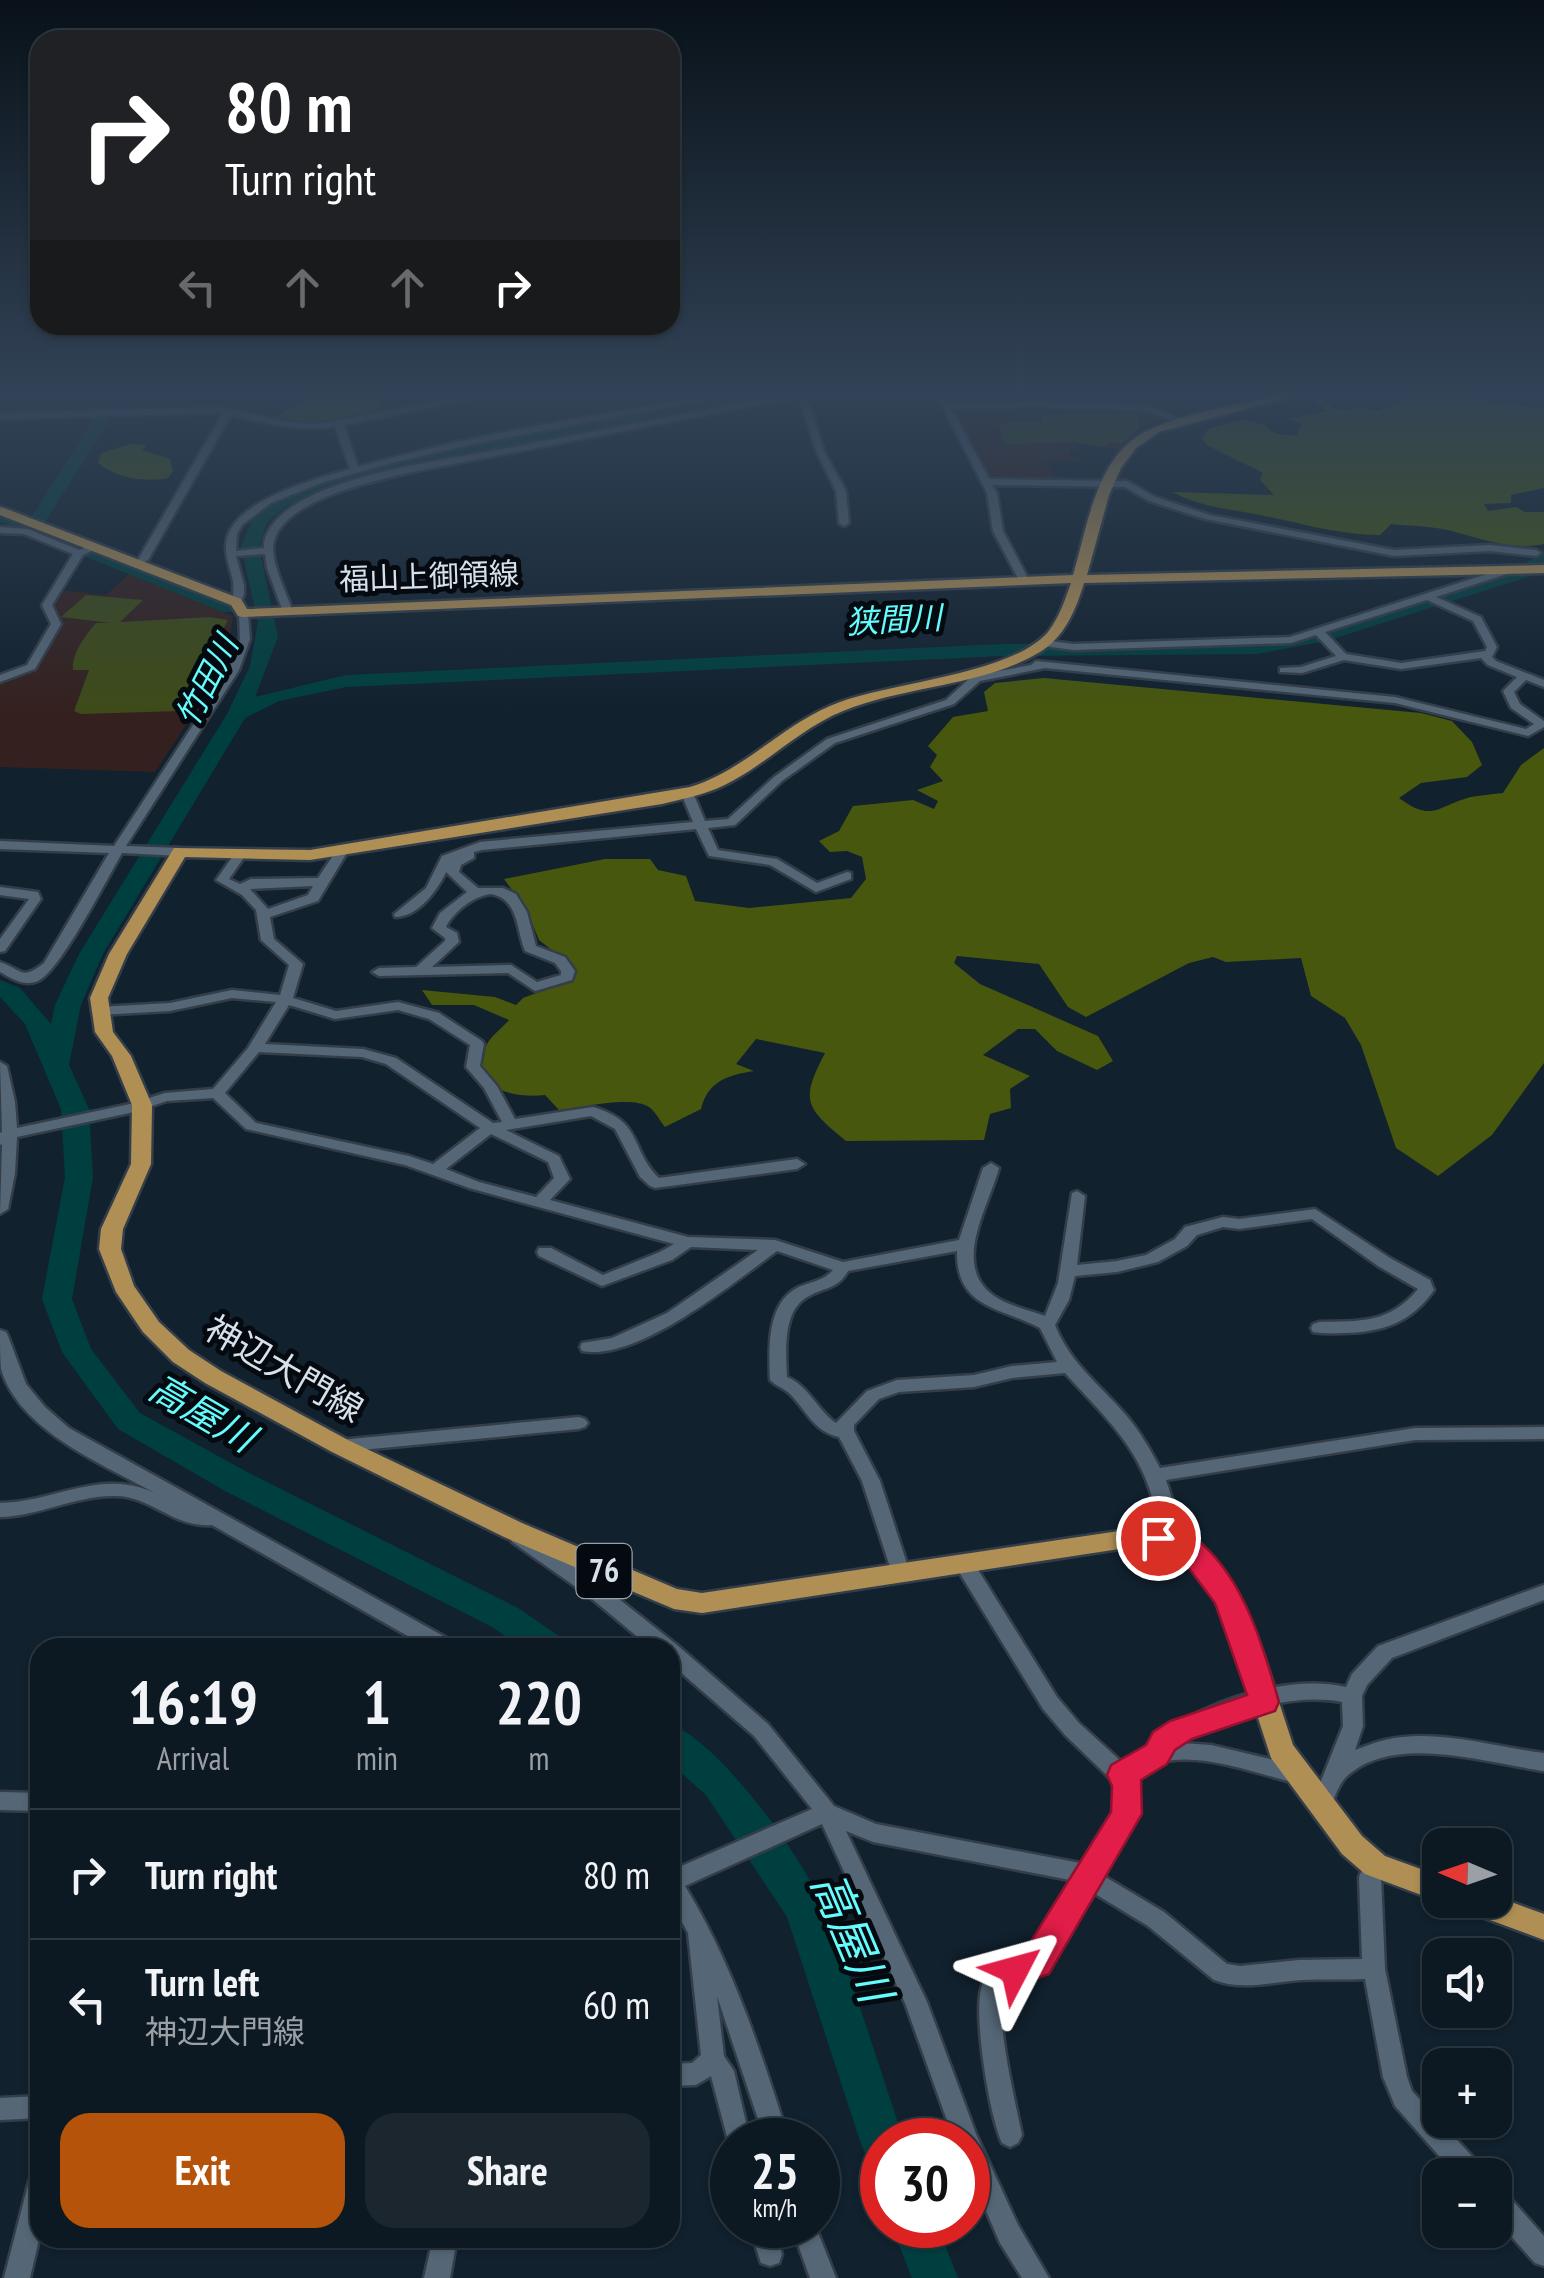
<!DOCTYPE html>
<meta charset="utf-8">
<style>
body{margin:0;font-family:"PT Sans Narrow","Noto Sans JP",sans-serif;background:#1b262f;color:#f1f3f6;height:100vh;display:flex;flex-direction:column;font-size:38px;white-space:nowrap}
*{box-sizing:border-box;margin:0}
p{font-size:32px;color:#9aa0a5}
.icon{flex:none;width:55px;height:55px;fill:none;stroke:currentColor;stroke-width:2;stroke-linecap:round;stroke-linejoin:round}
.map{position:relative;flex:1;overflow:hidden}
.panel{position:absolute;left:30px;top:1638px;width:650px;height:610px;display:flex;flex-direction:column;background:#0d1922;border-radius:30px;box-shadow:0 2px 8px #0004,0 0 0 2px #2d3840}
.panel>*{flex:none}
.guide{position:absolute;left:30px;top:30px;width:650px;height:305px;border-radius:30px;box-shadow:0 2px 8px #0004,0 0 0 2px #2d3840;background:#202124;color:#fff;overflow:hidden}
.needle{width:65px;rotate:272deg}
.tools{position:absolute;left:1422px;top:1828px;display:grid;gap:20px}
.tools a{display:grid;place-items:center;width:90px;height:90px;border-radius:20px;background:#0d1922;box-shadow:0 2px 8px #0004,0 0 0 2px #2d3840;font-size:50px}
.speed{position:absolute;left:710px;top:2118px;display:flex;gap:20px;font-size:50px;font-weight:700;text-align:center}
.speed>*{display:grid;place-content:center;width:130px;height:130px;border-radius:50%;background:#0d1922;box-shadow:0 2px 8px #0004,0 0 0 2px #2d3840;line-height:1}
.speed small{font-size:25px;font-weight:400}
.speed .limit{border:15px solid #d22;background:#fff;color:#111}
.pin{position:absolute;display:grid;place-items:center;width:85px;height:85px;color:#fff;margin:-42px;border:5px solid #fff;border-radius:50%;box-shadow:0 2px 10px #0007}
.me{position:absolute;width:110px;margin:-55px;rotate:51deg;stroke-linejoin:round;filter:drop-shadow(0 0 8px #0008)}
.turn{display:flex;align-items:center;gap:35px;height:210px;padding:0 30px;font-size:45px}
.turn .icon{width:130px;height:130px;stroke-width:2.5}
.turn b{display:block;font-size:70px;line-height:85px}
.lanes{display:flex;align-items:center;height:95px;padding:0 30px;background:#0003;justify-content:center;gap:50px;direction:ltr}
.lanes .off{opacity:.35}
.eta{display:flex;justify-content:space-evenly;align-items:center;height:170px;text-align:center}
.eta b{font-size:60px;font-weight:700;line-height:70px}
.button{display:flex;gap:20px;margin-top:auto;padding:20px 30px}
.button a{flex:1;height:115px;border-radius:30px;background:#b45309;color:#fff;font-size:40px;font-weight:700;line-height:115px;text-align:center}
.button a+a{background:#1b262f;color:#f1f3f6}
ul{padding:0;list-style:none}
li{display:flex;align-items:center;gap:30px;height:130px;padding:0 30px;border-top:2px solid #2d3840}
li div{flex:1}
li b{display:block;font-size:38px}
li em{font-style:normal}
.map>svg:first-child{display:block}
</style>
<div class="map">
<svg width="1544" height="2278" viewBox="0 0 1544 2278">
<rect width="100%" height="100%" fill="#11212e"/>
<path fill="#34211f" d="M1046,406L1143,409L1174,419L1150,422L1127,440L1121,450L1076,444L1078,449H1070L1069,455L1088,461L1046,462L1057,480L986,479L952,410Z
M129,574L233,616L227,656L217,678L155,772L0,767V681L35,667L60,622L52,605L60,590L106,595Z"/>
<path fill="#3e4b18" d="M1131,413L1139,414V428L1121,444L1109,442L1103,447L1076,442L1004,444L998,423L1043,421L1041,415Z
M86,595L143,600L120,622L210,617L228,620L180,711L81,714L74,711L89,670H73C71,655 86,634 96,623H111L61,617Z"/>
<path fill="#47570d" d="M317,394H384L380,408C347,426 306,428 270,419Z
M1416,396L1463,397L1544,409V488L1511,495V503L1484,504L1488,511L1516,507L1525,512H1544V544C1510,551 1480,538 1448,530C1430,526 1410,526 1391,524L1380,535C1337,535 1297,522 1255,514C1223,508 1202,507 1172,492L1274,495L1260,480L1263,473L1207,445L1202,439L1208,429L1242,420L1263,424C1272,435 1284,436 1297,435L1302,424L1287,419L1326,411L1314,400L1320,399L1336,409L1351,410L1354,406L1376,411Z
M131,444L147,445L142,450L170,459L173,471L168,478C145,482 117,479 98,463L101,453Z
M1044,678L1421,713L1452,721L1472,742L1482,765L1467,777L1421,783L1399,798C1433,823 1437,806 1471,797C1482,795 1493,794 1503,793L1521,765L1544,748V1063L1492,1135L1438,1176L1396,1148L1361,1045L1345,1018L1311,996L1301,958L1226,962L1213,957L1189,963L1086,1017L1068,1007L1039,964L957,956L954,963L980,984L1098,1036L1113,1061L1097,1070L1057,1051L1035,1029H1018L983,1055L1030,1076L1010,1089L1011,1108L990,1114L984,1140L846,1141C805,1107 800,1101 825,1053L756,1039L736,1064L754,1071C728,1075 708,1081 701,1109L665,1127C660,1121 655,1111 649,1107C631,1095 581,1108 559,1110L545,1095C513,1099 464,1087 487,1044C492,1035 502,1028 509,1020L474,1005H432L422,990L495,997L516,1005L523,998L573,979V967L539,940L527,911L504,879L605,859H650L658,870L686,876L695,901L749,908L851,898L866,879L862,857L847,851L830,852L819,841L839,831L853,806L913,800L934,809L938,801L917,790L943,781L930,767L937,755L928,746L953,717L988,711L984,692L995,683Z"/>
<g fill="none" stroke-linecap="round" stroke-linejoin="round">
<path fill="#003f40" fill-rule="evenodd" d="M110,394H126L42,527L237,604V612H223L0,522V511L29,521Z
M743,394H775L389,471L316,492L286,506L267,522L259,547L278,637L255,697L346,675L1003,644L1257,642L1316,632L1519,568L1544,551V565L1531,576L1326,641L1257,654L1003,656L346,687L279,701L245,718L103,954L81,1005L69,1065L89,1109L93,1177L72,1299L91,1349L140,1413L249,1473L518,1608L562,1638L567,1648H521L494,1628L225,1491L118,1429L62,1352L42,1299L65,1177L61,1109L25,1024L0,997V980L20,988L51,1024L55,1005L79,954L227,714L250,666L258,622L241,547L254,515L274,499L304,485L389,461Z
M670,1724C720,1742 804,1859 824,1909C855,1984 877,2063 904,2140H882V2162L866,2156L860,2141L787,1917L706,1795L670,1763Z
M891,2225H937L958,2278H912Z"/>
<defs>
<path id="minor" d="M476,394H493L344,425L358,467C476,433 598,415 719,394H738L469,445L392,463L324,482L271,503L242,525L237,534L236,551L264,548C263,532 279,515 293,506C346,473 431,462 492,451C590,432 688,413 786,394H806L824,451L846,491L849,523L844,526L839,523L836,491L816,451L799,397L412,472C375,481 285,499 274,541C269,558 286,592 292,609L287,612L282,609L267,568L265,554L236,556L244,585V594L240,604H232C233,597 234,589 233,581C230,567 225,557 226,544C229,501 316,479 350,469L335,426C300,433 266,423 231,415L148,560L136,568L131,565L139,558L223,413L0,419V413L219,407L293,423L318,424Z
M936,394H944L950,404L1034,401L1146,405L1190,422L1183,424L1145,411L1034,407L952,409L989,479L1127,481L1155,497L1210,515L1394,550L1490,545L1536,550L1541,553L1536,556L1490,551L1394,556L1205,519L1149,501L1125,487L992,485L997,493L1003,531L1030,582L1021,584L993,531L987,493Z
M0,527L28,529L79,550L95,544L100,547L83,555L52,605L61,624L35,669L0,682V675L27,665L51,624L42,605L73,554L24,534L0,533Z
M1509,567L1514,570L1513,572L1436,597L1481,617L1497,647L1492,657L1496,661L1544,680V687L1526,680L1514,692L1520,704L1544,721V727L1528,736L1395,703L1045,668L980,681L954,704L835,743L782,781L735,825L708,828L718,850L777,859L817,883L847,872L851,873V879L816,892L770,865L709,856L696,829L482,850L474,852V858L461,865L459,872L478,888H503L516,894L527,912L536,946L565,957L575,971L572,980L535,991L508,973L379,976L372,972L379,968L416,967L445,941V938L432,928L440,913L467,892L446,872C437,891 418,917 395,917L394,914L426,888L442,856L480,842L693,822L681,793L687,789L693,793L705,821L728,819L774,777L827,739L946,700L972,676L1031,665L1036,661L1395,697L1526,729L1534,724L1511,708L1503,691L1517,677L1488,665L1481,658L1401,669L1344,660L1302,673L1280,672V668L1301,667L1336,656L1316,635L1291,643L1073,650L1044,646L1039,643L1044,640L1073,644L1290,637ZM1427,600L1473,621L1487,647L1485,651L1401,663L1346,654L1325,632ZM491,894C519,899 516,929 525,951L555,963L561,971V975L537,982L511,965L432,967L459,942L457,933L446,927C454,911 474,896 491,894Z
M239,611L248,613L250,639L239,670L126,846L180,848L186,852L180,856L122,853C107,879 60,971 38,981C24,987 11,978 0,972V962C23,970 21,981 44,963L109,853L0,849V841L114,846L229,670L240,639Z
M342,847L348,851L318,901L270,917L274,939L303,964L293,998L336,1011L398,1002L439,1013L482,1041L484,1044L480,1066L497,1086L515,1119L593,1107C644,1122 629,1148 659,1178L797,1159L805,1164L797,1169L655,1188L650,1186L640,1177L615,1129L591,1116L506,1130L559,1156L570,1179L550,1200L688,1237L775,1240L843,1262L959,1240L983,1168L991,1163L999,1168C988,1209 948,1270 999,1299C1013,1307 1030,1310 1045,1316L1058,1283L1072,1193L1077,1191L1085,1196L1077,1265L1117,1261L1146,1255L1175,1239L1185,1227L1223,1217L1239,1219L1315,1209L1390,1258L1430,1280L1434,1290C1412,1322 1383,1332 1345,1333C1334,1333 1324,1334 1313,1332L1311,1328L1313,1324L1319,1322C1360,1321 1389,1324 1418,1289L1378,1266L1312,1219L1239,1229L1223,1227L1197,1235L1187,1246L1158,1262L1117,1272L1075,1276L1069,1300L1055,1325C1070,1363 1099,1384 1125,1414C1139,1430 1150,1449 1160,1468L1415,1428L1544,1427V1439L1415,1440L1166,1480L1173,1502L1179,1541L1177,1546L1170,1548L1163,1546L1161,1541C1151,1458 1118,1431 1065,1373L1012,1378L974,1387L899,1392L879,1399L854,1425V1431L880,1481L910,1573L908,1578L901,1580L894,1578L892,1573L862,1481L839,1437C813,1431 807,1411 790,1394C784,1388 776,1386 770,1380C769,1351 766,1304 797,1288C810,1281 823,1282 833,1270L777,1251C733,1283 638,1362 582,1351L580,1347L582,1343L612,1338L667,1313L758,1250L691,1247L672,1260L602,1286L539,1256L537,1252L539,1248H551L603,1275L660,1252L674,1244L469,1188L405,1165L246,1129L213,1098L167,1101L134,1112L17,1137L15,1173L8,1209L0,1214L2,1144L0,1145V1133L2,1132L0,1062L7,1066L15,1102L17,1128L130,1104L165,1093L213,1089L248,1048L276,1002L232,998L170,1011L99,1015L92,1011L99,1007L170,1003L232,990L280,995L289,965L261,940L256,910L242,895L216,880L235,853L239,852L245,856L229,879L240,884L251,879L318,878L338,848ZM313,886L308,895L268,909L250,889ZM289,1005L335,1019L398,1010L429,1019L470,1045L466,1067L484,1088L502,1122L493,1123L396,1058L363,1049L265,1044ZM259,1052L362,1057L386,1064L480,1128L433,1164L409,1156L256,1123L225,1093ZM491,1134L548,1162L554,1178L536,1197L479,1182L446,1169ZM957,1251C956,1309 1001,1307 1040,1328L1057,1362L1012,1366L974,1375L897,1380L867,1391L836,1423C817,1410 809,1386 787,1377C786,1352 782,1309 809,1296C825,1287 838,1289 848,1271Z
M0,887L38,892L41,899L5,951L0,952V939L29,899L0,895Z
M0,1330L6,1332L8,1336L26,1384L45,1407L69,1428L454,1642L457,1648H429L212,1525C174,1528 150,1496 116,1496C76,1495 40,1516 0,1517V1503C57,1502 99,1468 155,1493C105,1465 19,1431 1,1369C0,1357 0,1343 0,1330Z
M579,1417L585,1419L588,1423L585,1427L579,1429L340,1452L334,1451L331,1446L334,1441L340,1440Z
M519,1530L526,1532L600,1584L677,1645L768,1724L834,1806L876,1824L1085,1864L1117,1813L1118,1786L1065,1735L1043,1709L956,1567L954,1562L956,1557L963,1555L970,1557L1057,1697L1079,1723L1123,1763C1131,1758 1143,1753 1150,1747C1160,1739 1168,1729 1180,1722C1226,1696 1293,1675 1346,1687L1352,1674L1378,1646L1544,1585V1600L1392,1658L1367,1685L1362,1696L1363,1726L1355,1750C1364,1747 1375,1742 1385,1740C1436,1728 1493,1747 1544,1753V1771C1487,1763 1393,1732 1346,1777C1337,1786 1334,1801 1328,1812L1321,1815L1314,1812L1311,1806L1343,1726L1342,1702C1292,1692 1221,1714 1181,1743L1211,1745L1300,1766L1307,1769L1310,1775L1307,1781L1300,1784C1259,1775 1197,1749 1156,1764C1148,1767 1141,1773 1135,1777C1150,1811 1119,1847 1102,1875L1164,1912L1227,1964L1240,1966L1299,1960L1362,1959L1359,1877L1367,1858L1375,1856L1383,1858L1386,1865L1381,1877L1385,1969L1407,2077L1412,2091L1481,2166L1484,2175H1456L1395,2106L1383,2077L1365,1979C1344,1980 1322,1979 1301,1980C1272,1982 1242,1991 1214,1980L1148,1926L1092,1892L1045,1970C1034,1974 1015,1975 1007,1984C990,2003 1017,2108 1022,2135L1018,2143L1010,2147L1002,2143C989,2114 974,2019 981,1989C983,1981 988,1974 992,1968L1030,1955L1075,1881L873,1842L846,1831L927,2002L976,2134L1018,2225L1049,2278H1022L1000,2243L968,2169V2140H954L905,2003L822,1824L685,1886C733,1965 761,2052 789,2140H765L717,1996L724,2056L734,2071L750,2140H732V2150L730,2148L711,2076L696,2085L670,2086V2064L692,2063L701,2055L688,1933L670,1901V1871L812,1809L754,1736L670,1663V1648H651L586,1594L512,1542L510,1537L512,1532Z
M0,1792L40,1793V1811L0,1810Z
M40,2096V2118L0,2120V2098Z
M40,2173V2235L30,2278H4L28,2185L31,2176Z
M1495,2188L1504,2191L1544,2236V2266L1535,2263L1495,2218Z
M749,2225H773L782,2254L779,2263L770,2266L761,2263Z
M791,2225H815L836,2278H810Z
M433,2238H457L450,2278H424Z"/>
<path id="major" d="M1284,394H1303L1159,432L1136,448L1121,468L1109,495L1087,575L1544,565V573L1084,583C1076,609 1065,637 1040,652C981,687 906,685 843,711C803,727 772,759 734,780C712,793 687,798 662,804L310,860L185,857L127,954L108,998L113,1032L131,1056L152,1105L151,1164L123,1229L121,1249L134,1286L159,1322L189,1350L221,1371L348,1440L522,1523L677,1589L702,1593L1126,1530L1158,1529L1188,1536L1201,1544L1240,1598L1264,1656L1293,1745L1362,1836L1385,1856L1440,1876V1900H1445L1440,1902L1365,1874L1342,1854L1271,1758L1238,1656L1216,1602L1183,1558L1172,1551L1158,1547L1126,1548L702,1613L674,1609L504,1537L332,1452L205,1383L173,1362L143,1332L116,1292L99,1249L101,1229L131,1164L132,1105L112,1056L95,1032L90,998L109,954L174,848L310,850L690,787C743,771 779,728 830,706C885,682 1010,676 1048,632C1059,618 1065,600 1071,583L243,617L238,616L231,605L0,515V507L4,508L241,599L247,609L1073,575C1086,532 1094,472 1130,442C1160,416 1244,404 1284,394Z
M1495,1896L1544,1914V1940L1460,1909L1455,1900H1495Z"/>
</defs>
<use href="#minor" stroke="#343e49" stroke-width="5"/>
<use href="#major" stroke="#343e49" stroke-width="5"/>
<use href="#minor" fill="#556777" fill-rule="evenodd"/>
<use href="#major" fill="#b08f55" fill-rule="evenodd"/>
</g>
<linearGradient id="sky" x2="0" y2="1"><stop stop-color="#091219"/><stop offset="0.55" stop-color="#324357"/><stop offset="1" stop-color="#324357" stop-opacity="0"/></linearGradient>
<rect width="1544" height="713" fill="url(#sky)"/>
<path fill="#e11d48" stroke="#92132f" stroke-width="2.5" d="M1158,1527C1172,1531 1189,1533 1201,1543C1245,1581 1264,1649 1279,1702L1275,1711L1192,1739L1175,1750L1167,1764L1141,1780L1142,1814L1049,1974L1015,1986L1003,1982L998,1970L1003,1959L1025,1951L1111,1812L1112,1786L1107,1775L1111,1765L1146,1745L1153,1732L1170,1721L1247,1695L1215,1603L1182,1559L1148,1546L1143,1538L1148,1530Z"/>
<g text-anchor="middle" stroke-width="10" stroke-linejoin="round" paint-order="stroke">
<g font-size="30" fill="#d7e1ea" stroke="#040a0f">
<text transform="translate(429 577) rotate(-2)" y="10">福山上御領線</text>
</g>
<g font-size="32" font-style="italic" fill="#65fcfd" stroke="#040a0f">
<text transform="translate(894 620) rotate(-3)" y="11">狭間川</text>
<text transform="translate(207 681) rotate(-63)" y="11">竹田川</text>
</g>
<rect fill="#040a0f" stroke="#98a0a8" stroke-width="2.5" x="576.5" y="1544" width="55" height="54" rx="8"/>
<g font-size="32" font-weight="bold" fill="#d7e1ea">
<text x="604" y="1582">76</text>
</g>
<g font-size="35" fill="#d7e1ea" stroke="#040a0f">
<text transform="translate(284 1369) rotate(30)" y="12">神辺大門線</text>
</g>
<g font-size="38" font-style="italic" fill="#65fcfd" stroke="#040a0f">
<text transform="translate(202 1413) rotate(30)" y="13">高屋川</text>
</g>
<g font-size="45" font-style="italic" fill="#65fcfd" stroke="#040a0f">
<text transform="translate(852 1937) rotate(67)" y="16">高屋川</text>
</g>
</g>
</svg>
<div class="tools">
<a><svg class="needle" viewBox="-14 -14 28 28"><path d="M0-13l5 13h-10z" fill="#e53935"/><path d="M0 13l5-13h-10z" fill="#9aa0a5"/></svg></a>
<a><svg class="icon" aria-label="sound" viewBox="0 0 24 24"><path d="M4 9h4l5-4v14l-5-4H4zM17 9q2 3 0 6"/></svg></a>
<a>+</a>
<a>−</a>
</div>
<div class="speed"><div>25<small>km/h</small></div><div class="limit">30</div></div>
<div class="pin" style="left:1158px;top:1538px;background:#d93025"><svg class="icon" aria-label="arrive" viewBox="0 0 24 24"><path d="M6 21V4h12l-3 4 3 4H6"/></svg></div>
<svg class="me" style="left:1015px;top:1970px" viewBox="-20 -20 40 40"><path d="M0-17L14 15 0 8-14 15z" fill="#e11d48" stroke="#fff" stroke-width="4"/></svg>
<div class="guide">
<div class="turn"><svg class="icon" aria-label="right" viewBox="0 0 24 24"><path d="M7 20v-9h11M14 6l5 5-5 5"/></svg><div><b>80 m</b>Turn right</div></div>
<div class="lanes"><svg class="icon off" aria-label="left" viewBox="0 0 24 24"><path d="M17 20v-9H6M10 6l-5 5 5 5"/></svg><svg class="icon off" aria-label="ahead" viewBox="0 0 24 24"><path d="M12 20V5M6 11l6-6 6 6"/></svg><svg class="icon off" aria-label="ahead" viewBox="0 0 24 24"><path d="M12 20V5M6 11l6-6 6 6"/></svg><svg class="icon" aria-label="right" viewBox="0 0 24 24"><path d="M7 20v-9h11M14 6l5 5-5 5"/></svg></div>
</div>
<section class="panel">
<div class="eta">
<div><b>16:19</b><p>Arrival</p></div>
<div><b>1</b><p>min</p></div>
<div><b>220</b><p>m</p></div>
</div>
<ul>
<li><svg class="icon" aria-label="right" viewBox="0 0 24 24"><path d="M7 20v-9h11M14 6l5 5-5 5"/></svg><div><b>Turn right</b></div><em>80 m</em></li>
<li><svg class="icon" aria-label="left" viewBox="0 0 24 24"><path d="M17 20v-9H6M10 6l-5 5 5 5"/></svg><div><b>Turn left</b><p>神辺大門線</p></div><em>60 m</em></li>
</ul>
<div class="button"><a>Exit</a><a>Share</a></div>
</section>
</div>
